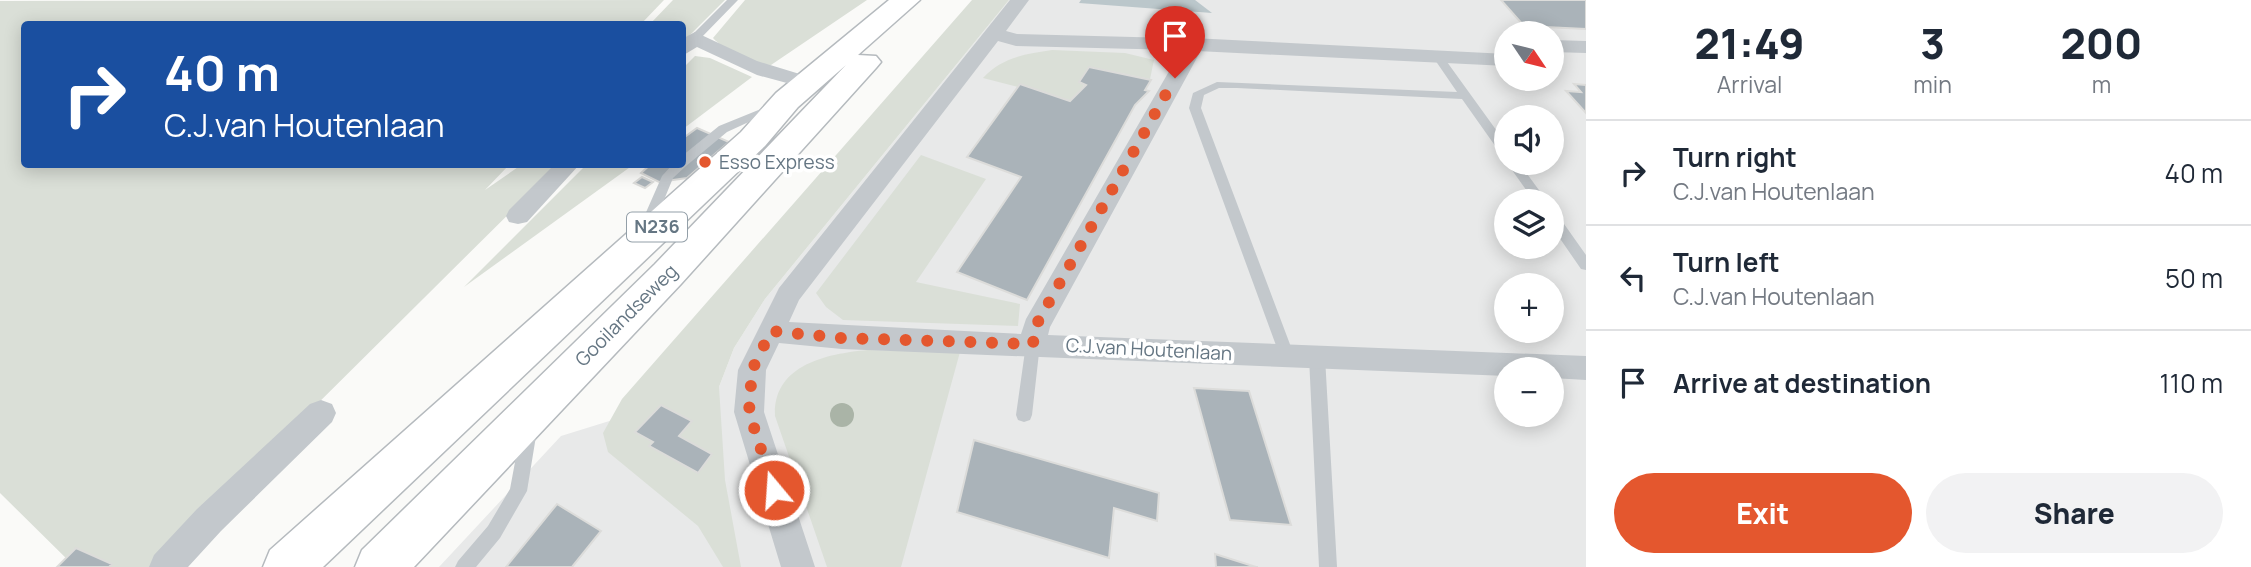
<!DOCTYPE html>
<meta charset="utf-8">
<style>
body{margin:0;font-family:Manrope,sans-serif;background:#f2f2f3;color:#1f2937;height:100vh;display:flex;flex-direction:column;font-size:26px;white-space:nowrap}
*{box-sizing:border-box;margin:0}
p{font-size:23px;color:#747a83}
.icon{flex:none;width:38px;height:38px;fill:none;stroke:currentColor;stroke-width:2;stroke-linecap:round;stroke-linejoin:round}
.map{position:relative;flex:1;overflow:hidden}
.side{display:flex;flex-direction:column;background:#fff;width:665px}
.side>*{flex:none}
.guide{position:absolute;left:21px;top:21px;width:665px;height:147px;border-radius:7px;box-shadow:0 4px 18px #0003;background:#1a4fa0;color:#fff;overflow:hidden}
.needle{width:46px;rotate:125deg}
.buttons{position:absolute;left:1494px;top:21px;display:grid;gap:14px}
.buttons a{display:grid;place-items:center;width:70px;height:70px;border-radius:50%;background:#fff;box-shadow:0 4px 18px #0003;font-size:35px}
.pin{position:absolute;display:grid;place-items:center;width:60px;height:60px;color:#fff;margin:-72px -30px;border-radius:50% 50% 50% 0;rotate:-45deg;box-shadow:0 0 7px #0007}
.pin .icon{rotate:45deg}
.me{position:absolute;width:77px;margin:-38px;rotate:342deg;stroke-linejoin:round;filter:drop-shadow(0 0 5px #0008)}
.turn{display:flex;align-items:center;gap:24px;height:147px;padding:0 28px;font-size:32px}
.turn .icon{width:91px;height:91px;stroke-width:2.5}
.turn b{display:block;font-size:49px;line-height:60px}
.eta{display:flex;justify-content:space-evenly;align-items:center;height:119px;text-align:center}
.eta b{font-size:42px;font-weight:800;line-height:49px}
.button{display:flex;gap:14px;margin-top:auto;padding:14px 28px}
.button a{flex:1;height:80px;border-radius:42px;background:#e4572e;color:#fff;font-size:28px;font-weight:800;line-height:80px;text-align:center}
.button a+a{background:#f2f2f3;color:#1f2937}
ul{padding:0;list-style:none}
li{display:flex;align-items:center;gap:21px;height:105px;padding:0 28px;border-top:2px solid #e0e1e3}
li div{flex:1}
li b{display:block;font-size:26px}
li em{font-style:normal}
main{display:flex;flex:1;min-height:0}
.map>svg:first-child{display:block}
</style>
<main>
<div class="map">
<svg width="1586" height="567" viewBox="0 0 1586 567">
<rect width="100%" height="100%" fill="#fafaf8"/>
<path fill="#e8e9e9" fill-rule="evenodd" d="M1009,0H1586V567H439L561,436L719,387L734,348L765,299ZM1507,33H1552V79H1507ZM1507,117H1552V163H1507ZM1507,201H1552V247H1507ZM1507,285H1552V331H1507ZM1507,369H1552V415H1507Z"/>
<path fill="#dadfd7" d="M664,0L641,24H24V164L509,165L485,190L521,165H558L153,567H75L0,493V1Z
M673,0H725L683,42L682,24H650Z
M745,0H867L771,65C752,65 725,51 713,38Z
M972,0H1009L765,299L734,348L719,387L725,480L741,567H723L698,526L608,452L603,433L622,399Z
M1052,50L1125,53L1154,60L1150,79L1096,68L1073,101L983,78C1002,57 1026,54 1052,50Z
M695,56L710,58L752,77L683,129V68Z
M921,155L986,179L916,282L1020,304L1018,326L843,320L826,307L816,293Z
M586,165H633L464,287Z
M867,350L960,352L901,567H827L775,416C773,365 826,354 867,350Z"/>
<path fill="#bbc7cb" d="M1081,0H1195L1212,13L1079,3Z"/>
<path fill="#aab3b9" stroke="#dcdcda" stroke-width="2" d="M1501,0H1586V29L1524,26Z
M1089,67L1151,80L1145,90L1149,91L1135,105L1027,300L957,272L1021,177L967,157L1020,84L1070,101L1086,85L1079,82Z
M1574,84L1586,85V113L1566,91L1581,92Z
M697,128L729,142L687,178L659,182L641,173L651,164H682V139Z
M642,177L653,182L645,188L634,183Z
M1194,388L1249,391L1291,525L1230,520Z
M661,405L692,421L679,436L712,454L698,473L649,446L653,442L635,432Z
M974,440L1159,493L1157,521L1114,508L1109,558L957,512Z
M557,504L601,531L572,567H506Z
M76,548L112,564L109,567H57Z
M1215,554L1256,567H1258H1216Z"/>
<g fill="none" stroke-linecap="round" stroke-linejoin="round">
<defs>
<path id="primary" d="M889,0H920L858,55L876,56L881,62L876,68L681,284L414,567H355L362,550L655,264L846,65L798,107L765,146L323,567H263L270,550L741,132L776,93Z"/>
</defs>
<use href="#primary" stroke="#b5babe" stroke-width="3"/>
<path fill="#c3c8cc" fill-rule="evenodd" d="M727,0H738L699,40H691V36Z
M1438,54L1442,55L1507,145V158L1503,157L1462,99L1237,88H1219L1204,95L1201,108L1294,355L1291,359L1286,361L1281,359L1189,108L1193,93L1217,82L1457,92L1433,57Z
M773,104L779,107L777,109L727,132L686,166L673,178L652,229H642L640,226L662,176L673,164H682V156L719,126Z
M1507,163H1519L1547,201H1534Z
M1552,213L1557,214L1586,255V270L1581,269L1552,227Z
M1033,338L1038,340L1040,344L1032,415L1030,420L1024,422L1018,420L1016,415L1026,344L1028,340Z
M1317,351L1322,353L1325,357L1337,567H1319L1309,357L1312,353Z
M529,423L535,425L537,430L527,491L500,538L476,567H455L458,561L488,526L510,489L521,430L523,425Z"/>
<path fill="#c3c8cc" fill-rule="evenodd" d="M1010,0H1029L1006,31L1017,34L1172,38L1173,30H1187L1192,38L1507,54V66L1197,51L1199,54L1050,327L1048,335L1586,356V380L1552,378V369H1507V376L842,349L779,343L766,370L764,412L815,567H781L734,412L738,370L779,288ZM998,41L1016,46L1177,50L1179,54L1026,319L1021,334L789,322L799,300Z
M695,32L757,61L816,79L819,83L809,89L757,75L697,47L682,56V39Z
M1552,40L1586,41V53L1552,52Z
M555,164H580L527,222L518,224L509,222L506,216L509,210Z
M321,400L332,404L336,413L332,422L221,531L188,567H149L154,555L197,509L310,404Z"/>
<use href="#primary" fill="#fff" fill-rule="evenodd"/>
</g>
<circle fill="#aab4a7" cx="842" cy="415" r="12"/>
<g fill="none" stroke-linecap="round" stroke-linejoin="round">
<path stroke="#e4572e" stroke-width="12" stroke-dasharray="0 21.6" d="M774,490L749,412L752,370L771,331L842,338L1033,344L1035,327L1175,78"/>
</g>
<circle fill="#e4572e" stroke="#fff" stroke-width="2.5" cx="705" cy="162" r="7"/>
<g text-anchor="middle" stroke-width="7" stroke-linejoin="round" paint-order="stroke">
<rect fill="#fff" stroke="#939fa8" stroke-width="2" x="627" y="212.5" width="60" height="29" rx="5"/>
<g font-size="18" font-weight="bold" fill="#657683">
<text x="657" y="233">N236</text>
</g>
<g font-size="19" fill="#657683" stroke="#fff" text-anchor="start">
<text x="719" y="169">Esso Express</text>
</g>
<g font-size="19" fill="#657683" stroke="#fff">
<text transform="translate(626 315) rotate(-45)" y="7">Gooilandseweg</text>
<text transform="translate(1149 349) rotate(3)" y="7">C.J.van Houtenlaan</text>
</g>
</g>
</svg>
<div class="buttons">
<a><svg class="needle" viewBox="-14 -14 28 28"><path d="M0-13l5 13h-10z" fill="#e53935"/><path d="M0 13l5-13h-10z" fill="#747a83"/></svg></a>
<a><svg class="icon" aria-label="sound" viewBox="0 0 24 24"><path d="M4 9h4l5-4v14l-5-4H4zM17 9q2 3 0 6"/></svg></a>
<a><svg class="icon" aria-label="layers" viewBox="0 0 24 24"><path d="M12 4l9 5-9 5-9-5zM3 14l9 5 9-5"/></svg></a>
<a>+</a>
<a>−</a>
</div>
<div class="pin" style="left:1175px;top:78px;background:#d93025"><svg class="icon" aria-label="arrive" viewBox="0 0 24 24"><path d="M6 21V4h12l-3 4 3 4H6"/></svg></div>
<svg class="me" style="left:774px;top:490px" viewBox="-20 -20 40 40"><circle r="17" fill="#e4572e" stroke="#fff" stroke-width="3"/><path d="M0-11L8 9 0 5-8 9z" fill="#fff"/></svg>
<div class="guide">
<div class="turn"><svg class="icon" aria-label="right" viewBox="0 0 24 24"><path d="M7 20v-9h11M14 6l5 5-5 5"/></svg><div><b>40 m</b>C.J.van Houtenlaan</div></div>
</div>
</div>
<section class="side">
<div class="eta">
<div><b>21:49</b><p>Arrival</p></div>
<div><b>3</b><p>min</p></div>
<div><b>200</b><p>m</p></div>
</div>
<ul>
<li><svg class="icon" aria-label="right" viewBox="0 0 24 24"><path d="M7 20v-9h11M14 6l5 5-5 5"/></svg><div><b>Turn right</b><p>C.J.van Houtenlaan</p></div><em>40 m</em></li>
<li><svg class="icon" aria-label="left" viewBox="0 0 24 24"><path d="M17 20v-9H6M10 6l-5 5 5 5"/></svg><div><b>Turn left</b><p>C.J.van Houtenlaan</p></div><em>50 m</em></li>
<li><svg class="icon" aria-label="arrive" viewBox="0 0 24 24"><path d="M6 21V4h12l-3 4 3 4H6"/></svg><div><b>Arrive at destination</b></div><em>110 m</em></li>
</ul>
<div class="button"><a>Exit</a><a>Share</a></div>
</section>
</main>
